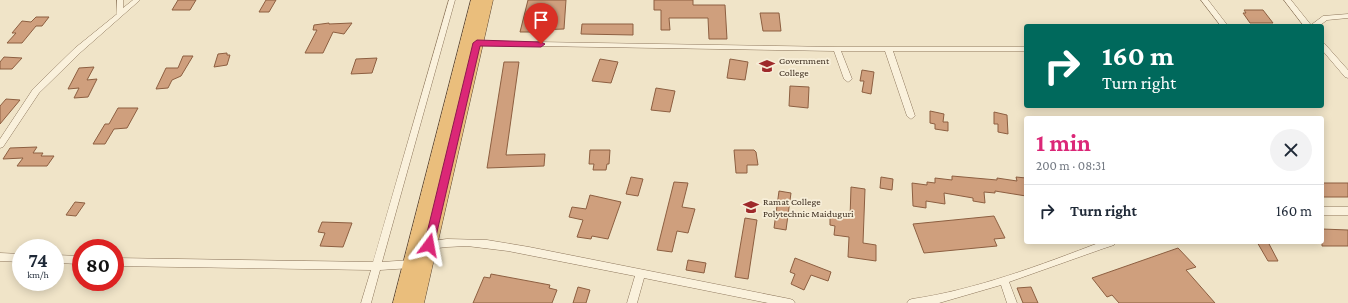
<!DOCTYPE html>
<meta charset="utf-8">
<style>
body{margin:0;font-family:"Crimson Pro",serif;background:#f2f2f3;color:#1f2937;height:100vh;display:flex;flex-direction:column;font-size:15px;white-space:nowrap}
*{box-sizing:border-box;margin:0}
p{font-size:13px;color:#747a83}
.icon{flex:none;width:22px;height:22px;fill:none;stroke:currentColor;stroke-width:2;stroke-linecap:round;stroke-linejoin:round}
.map{position:relative;flex:1;overflow:hidden}
.drawer{position:absolute;left:1024px;top:116px;width:300px;height:128px;display:flex;flex-direction:column;background:#fff;border-radius:4px;box-shadow:0 2px 10px #0003}
.drawer>*{flex:none}
.hud{position:absolute;left:1024px;top:24px;width:300px;height:84px;border-radius:4px;box-shadow:0 2px 10px #0003;background:#00695c;color:#fff;overflow:hidden}
.speed{position:absolute;left:12px;top:239px;display:flex;gap:8px;font-size:20px;font-weight:700;text-align:center}
.speed>*{display:grid;place-content:center;width:52px;height:52px;border-radius:50%;background:#fff;box-shadow:0 2px 10px #0003;line-height:1}
.speed small{font-size:10px;font-weight:400}
.speed .limit{border:6px solid #d22;background:#fff;color:#111}
.pin{position:absolute;display:grid;place-items:center;width:34px;height:34px;color:#fff;margin:-41px -17px;border-radius:50% 50% 50% 0;rotate:-45deg;box-shadow:0 0 4px #0007}
.pin .icon{rotate:45deg}
.me{position:absolute;width:44px;margin:-22px;rotate:13deg;stroke-linejoin:round;filter:drop-shadow(0 0 3px #0008)}
.turn{display:flex;align-items:center;gap:14px;height:84px;padding:0 12px;font-size:18px}
.turn .icon{width:52px;height:52px;stroke-width:2.5}
.turn b{display:block;font-size:28px;line-height:34px}
.round{display:grid;place-items:center;flex:none;width:42px;height:42px;border-radius:21px;background:#f2f2f3}
.overview{display:flex;align-items:center;justify-content:space-between;height:68px;padding:0 12px}
h1{font-size:24px;font-weight:700;line-height:30px;color:#db2777}
ul{padding:0;list-style:none}
li{display:flex;align-items:center;gap:12px;height:52px;padding:0 12px;border-top:1px solid #e0e1e3}
li div{flex:1}
li b{display:block;font-size:15px}
li em{font-style:normal}
.map>svg:first-child{display:block}
</style>
<div class="map">
<svg width="1348" height="303" viewBox="0 0 1348 303">
<rect width="100%" height="100%" fill="#f0e4c8"/>
<path fill="#cf9f7d" stroke="#8d5f41" d="M178,0H196L190,10H172Z
M266,0H276L269,12H259Z
M528,0H566L564,29L536,30V32H520Z
M654,0H693V5H725L727,39H709L708,18H669L670,30H661V10H654Z
M1244,10H1263L1273,23H1250L1243,13H1246Z
M760,13H779L781,31H763Z
M36,17H49L42,26H36L22,43H7L16,33H12L22,21L31,22Z
M329,23V24L352,23L344,34L333,32L323,53H305L317,30H313L314,25Z
M582,24H633V35L581,34Z
M227,53V55H230L227,65L214,67L218,54Z
M183,56H193L181,76L172,80L168,88L156,89L166,68H178Z
M4,57L22,58L12,69H0V62Z
M377,58L372,73L351,74L356,59Z
M600,59L618,62L611,83L592,81Z
M730,59L748,62L745,80L727,78Z
M504,62H519L506,155L545,154L544,166L487,168Z
M94,67L87,80L97,79L88,97L74,98L79,88L68,89L79,68Z
M862,70L874,72L871,94L862,92L864,81H860Z
M790,86L809,87L808,108L789,106Z
M656,88L675,91L670,112L651,110Z
M6,99L20,100L0,124V106Z
M118,108H138L127,128L114,129L105,144H93L105,124H109Z
M930,111L944,114L943,122H948V131L935,129V124L930,123Z
M994,112L1007,115L1008,134L998,132V124H994Z
M37,147L33,153H43L41,156H54L47,166H17L23,158L3,159L10,148Z
M590,150H610L609,164H607L606,170H593L594,164H589Z
M734,150H754L756,152L758,165H747V173H736Z
M952,176L997,180V178L1017,181L1016,177L1026,178V196L995,191V193L984,192L985,203L973,201V198L944,193L945,204L926,201V208L913,206L912,183L927,185V182L935,183V178L952,180Z
M631,177L643,179L638,196L626,194Z
M881,177L893,179L892,190L880,188Z
M674,182L688,183L682,207L695,209L688,233L677,231L672,252L657,250Z
M1322,183H1348V197H1322Z
M851,187L865,189L863,243L876,245V261L848,257L849,237L834,235L835,226L830,225V215L850,218Z
M779,191L791,193L786,230L774,228Z
M590,195L621,202L608,239L592,236L591,239L577,237L583,220L569,217L572,207L586,209Z
M75,202L85,203L76,216L66,215Z
M994,216L1005,238L994,239L997,246L924,253L913,224Z
M745,218L757,220L748,279L735,277Z
M322,222L352,223L343,247L320,246L325,233L318,232Z
M1322,229L1348,230V246H1322Z
M1257,242H1268L1278,261H1268Z
M1178,248L1196,267L1186,270L1215,303H1119L1112,295L1107,297L1092,278Z
M795,258L831,272L828,281L811,275L804,290L791,284L795,274L790,272Z
M688,260L706,263L704,273L686,270Z
M491,274L550,285L549,288L557,290L552,303H473L484,277L490,278Z
M578,287L590,290L586,303H573Z
M1031,287L1038,303H1023L1017,288Z"/>
<g fill="none" stroke-linecap="round" stroke-linejoin="round">
<defs>
<path id="minor" d="M117,0H123V8L133,0H140L81,52L39,93L3,147L0,148V139L33,89L75,48L117,14Z
M449,0H455L382,262L411,260L414,261L415,264L414,267L411,268L380,270L371,303H361L371,270L115,266V258L373,262Z
M1201,0H1208L1228,26H1221Z
M1284,0H1291L1311,25L1323,16L1348,14V18L1327,20L1319,26H1304Z
M475,41L837,47H1026V51H893L915,116L911,119L907,116L885,51H841L852,79L848,82L844,79L834,51L477,45H475L473,43Z
M1322,43H1324L1348,70V78L1345,77L1322,50Z
M1322,207H1348V215H1322Z
M447,239L487,240L529,247L790,299L793,300L795,303H768L644,278L637,303H627L635,276L508,251L467,246L447,247L429,249L426,248L425,245L426,242Z
M1101,242H1115L1114,245L1102,249L1009,282L1017,303H1007L1001,285L939,303H907L909,300L912,299C975,290 1041,265 1101,242Z
M0,253L21,254V262L0,261Z
M55,255L81,256V264L55,263Z"/>
<path id="trunk" d="M471,0H493L424,303H393Z"/>
</defs>
<use href="#minor" stroke="#8d765c" stroke-width="1"/>
<use href="#trunk" stroke="#5b4430" stroke-width="1"/>
<use href="#minor" fill="#faf1dc" fill-rule="evenodd"/>
<use href="#trunk" fill="#eabe7c" fill-rule="evenodd"/>
</g>
<path fill="#db2777" stroke="#8e194d" d="M477,40L541,42L545,44L541,47L480,46L434,245L432,248L429,249L425,248L424,245L473,43Z"/>
<defs>
<symbol id="school-bare" viewBox="-9 -9 18 18"><path d="M0-5L7-2L0 1L-7-2ZM-4 1L0 2.5L4 1V4Q0 6-4 4Z" fill="#9e2a2b" stroke="#f7eed8" stroke-width="2.5" paint-order="stroke"/></symbol>
</defs>
<g fill-rule="evenodd">
<use href="#school-bare" x="756" y="55" width="22" height="22"/>
<use href="#school-bare" x="740" y="196" width="22" height="22"/>
</g>
<g text-anchor="middle" stroke-width="3.5" stroke-linejoin="round" paint-order="stroke">
<g font-size="10" fill="#3d2e20" stroke="#f7eed8" text-anchor="start">
<text x="779" y="64">Government<tspan x="779" dy="12">College</tspan></text>
<text x="763" y="205">Ramat College<tspan x="763" dy="12">Polytechnic Maiduguri</tspan></text>
</g>
</g>
</svg>
<div class="speed"><div>74<small>km/h</small></div><div class="limit">80</div></div>
<div class="pin" style="left:541px;top:44px;background:#d93025"><svg class="icon" aria-label="arrive" viewBox="0 0 24 24"><path d="M6 21V4h12l-3 4 3 4H6"/></svg></div>
<svg class="me" style="left:429px;top:245px" viewBox="-20 -20 40 40"><path d="M0-17L14 15 0 8-14 15z" fill="#db2777" stroke="#fff" stroke-width="4"/></svg>
<div class="hud">
<div class="turn"><svg class="icon" aria-label="right" viewBox="0 0 24 24"><path d="M7 20v-9h11M14 6l5 5-5 5"/></svg><div><b>160 m</b>Turn right</div></div>
</div>
<section class="drawer">
<div class="overview"><div><h1>1 min</h1><p>200 m · 08:31</p></div><a class="round"><svg class="icon" aria-label="close" viewBox="0 0 24 24"><path d="M6 6l12 12M18 6L6 18"/></svg></a></div>
<ul>
<li><svg class="icon" aria-label="right" viewBox="0 0 24 24"><path d="M7 20v-9h11M14 6l5 5-5 5"/></svg><div><b>Turn right</b></div><em>160 m</em></li>
</ul>
</section>
</div>
